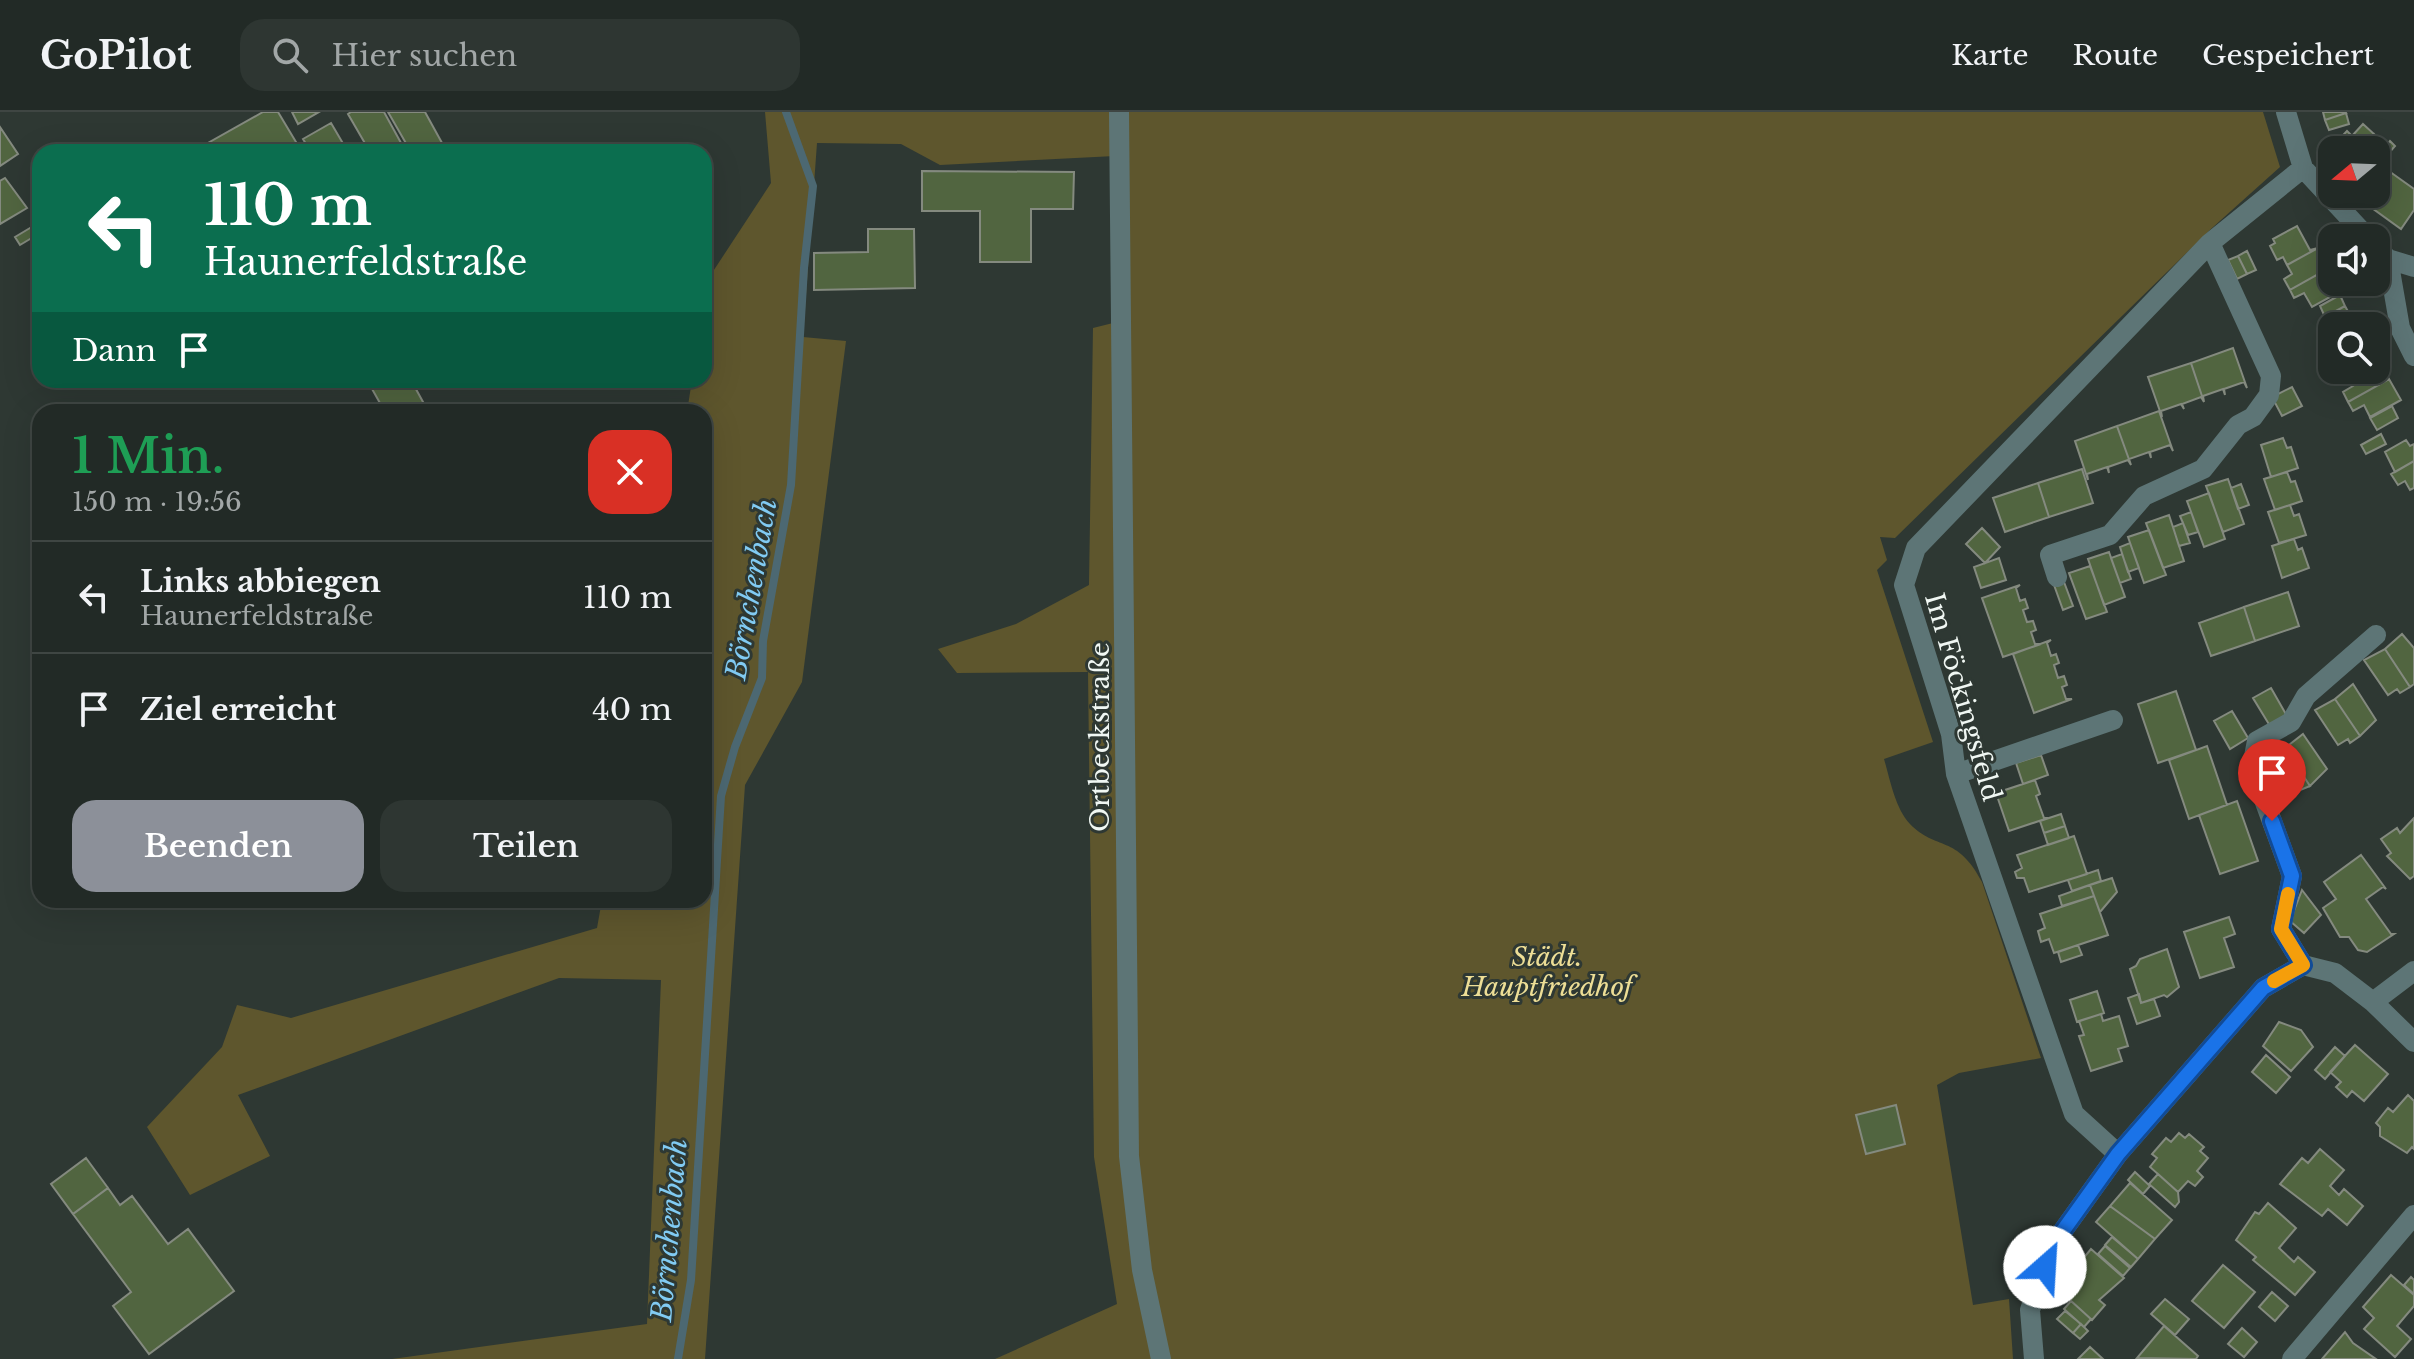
<!DOCTYPE html>
<html lang="de">
<meta charset="utf-8">
<style>
body{margin:0;font-family:"Libre Baskerville",serif;background:#2e3632;color:#f1f3f6;height:100vh;display:flex;flex-direction:column;font-size:30px;white-space:nowrap}
*{box-sizing:border-box;margin:0}
p{font-size:26px;color:#a2a7a7}
.icon{flex:none;width:44px;height:44px;fill:none;stroke:currentColor;stroke-width:2;stroke-linecap:round;stroke-linejoin:round}
.map{position:relative;flex:1;overflow:hidden}
.sheet{position:absolute;left:32px;top:292px;width:680px;height:504px;display:flex;flex-direction:column;background:#222a26;border-radius:24px;box-shadow:0 8px 32px #0002,0 0 0 2px #3f4643}
.sheet>*{flex:none}
.hud{position:absolute;left:32px;top:32px;width:680px;height:244px;border-radius:24px;box-shadow:0 8px 32px #0002,0 0 0 2px #3f4643;background:#0b6e4f;color:#fff;overflow:hidden}
.needle{width:52px;rotate:251deg}
.fabs{position:absolute;left:2318px;top:24px;display:grid;gap:16px}
.fabs a{display:grid;place-items:center;width:72px;height:72px;border-radius:16px;background:#222a26;box-shadow:0 8px 32px #0002,0 0 0 2px #3f4643;font-size:40px}
.pin{position:absolute;display:grid;place-items:center;width:68px;height:68px;color:#fff;margin:-82px -34px;border-radius:50% 50% 50% 0;rotate:-45deg;box-shadow:0 0 8px #0007}
.pin .icon{rotate:45deg}
.me{position:absolute;width:88px;margin:-44px;rotate:26deg;stroke-linejoin:round;filter:drop-shadow(0 0 6px #0008)}
.turn{display:flex;align-items:center;gap:28px;height:168px;padding:0 40px;font-size:36px}
.turn .icon{width:104px;height:104px;stroke-width:2.5}
.turn b{display:block;font-size:56px;line-height:68px}
.then{display:flex;align-items:center;height:76px;padding:0 40px;background:#0003;gap:16px;font-size:30px}
.round{display:grid;place-items:center;flex:none;width:84px;height:84px;border-radius:24px;background:#2e3632}
.summary{display:flex;align-items:center;justify-content:space-between;height:136px;padding:0 40px}
h1{font-size:48px;font-weight:600;line-height:60px;color:#1e9e55}
.cta{display:flex;gap:16px;margin-top:auto;padding:16px 40px}
.cta a{flex:1;height:92px;border-radius:24px;background:#8c9099;color:#fff;font-size:32px;font-weight:600;line-height:92px;text-align:center}
.cta a+a{background:#2e3632;color:#f1f3f6}
ul{padding:0;list-style:none}
li{display:flex;align-items:center;gap:24px;height:112px;padding:0 40px;border-top:2px solid #3f4643}
li div{flex:1}
li b{display:block;font-size:30px}
li em{font-style:normal}
header{display:flex;align-items:center;gap:48px;box-sizing:border-box;height:112px;padding:0 40px;background:#222a26;border-bottom:2px solid #3f4643}
header strong{font-size:38px}
nav{display:flex;gap:44px;margin-inline-start:auto;font-size:28px}
.search{width:560px;height:72px;background:#2e3632;display:flex;align-items:center;gap:20px;box-sizing:border-box;padding:0 28px;border-radius:24px;color:#a2a7a7;font-size:30px}
.map>svg:first-child{display:block}
</style>
<header>
<strong>GoPilot</strong>
<div class="search"><svg class="icon" aria-label="search" viewBox="0 0 24 24"><circle cx="10" cy="10" r="6"/><path d="M15 15l6 6"/></svg>Hier suchen</div>
<nav><a>Karte</a><a>Route</a><a>Gespeichert</a></nav>
</header>
<div class="map">
<svg width="2414" height="1247" viewBox="0 0 2414 1247">
<rect width="100%" height="100%" fill="#2e3833"/>
<path fill="#5e562d" d="M765,0H1117L1115,44L940,53L901,32L817,31L803,225L846,229L802,570L745,673L705,1247H392L647,1212L661,868L559,866L238,983L270,1044L190,1083L147,1015L222,935L237,893L291,906L597,816L602,788H704V300H687L692,268H704V200L710,164L771,71Z
M1126,0H2263L2280,55L2212,116L1895,426L1880,425L1887,448L1877,458L1933,630L1884,647C1890,667 1895,696 1910,712C1936,739 1957,722 1982,770L2041,946L1959,961L1937,973L1973,1193L2009,1187L2013,1247H995L1117,1192L1094,1045L1088,560L957,561L938,537L1016,512L1089,473L1093,216L1113,211Z"/>
<g fill="none" stroke-linecap="round" stroke-linejoin="round">
<path stroke="#4c6872" stroke-width="8" d="M678,1247L691,1168L721,684L735,635L762,566L763,529L791,373L804,156L813,74L786,0"/>
</g>
<path fill="#516540" stroke="#848a7f" stroke-width="2" d="M263,0H278L302,40H192Z
M292,0H319L298,12Z
M351,0H384L406,40H370L348,2Z
M388,0H425L447,40H411Z
M2323,0H2345L2346,1L2325,8Z
M2346,1L2349,12L2329,18L2325,8Z
M331,11L348,40H311L303,27Z
M2363,12L2374,22L2360,38H2329L2347,19L2352,24Z
M0,15L18,42L0,54Z
M2374,22L2388,42L2376,55V38H2360Z
M2390,29L2395,34L2388,42L2383,37Z
M2379,52L2414,77V98L2401,117L2354,83L2376,82Z
M922,59L1074,60L1073,97H1031V150H980V99H922Z
M5,66L27,96L0,112V69Z
M35,113L40,121L20,133L15,125Z
M2297,114L2310,138L2318,136L2287,153L2283,145L2277,148L2270,134L2275,131L2273,127Z
M868,117H914L915,176L814,178V141L868,140Z
M2318,136L2329,156L2290,178L2284,167L2292,162L2287,153Z
M2247,139L2256,158L2247,162L2238,144Z
M2238,144L2247,162L2237,167L2228,148Z
M40,147V158L37,160L32,152Z
M2329,156L2332,170H2337L2341,179L2312,195L2304,181L2294,186L2290,178Z
M2340,183L2345,194L2325,205L2320,194Z
M2345,194L2350,203L2330,214L2325,205Z
M2356,205L2361,214H2340Z
M2332,218V246L2326,249L2321,239L2332,234L2325,222Z
M2233,236L2247,276L2244,270L2224,277L2225,283L2223,277L2203,284L2204,290L2191,251Z
M2378,247L2389,267L2348,290L2343,280L2353,274L2347,264L2358,258H2376Z
M2191,251L2204,290L2201,285L2182,292L2184,297L2181,292L2161,299L2162,305L2148,265Z
M2389,267L2401,288L2370,305L2364,293L2353,299L2348,290Z
M367,268H411L423,290L406,300H385Z
M2292,275L2302,294L2282,304L2272,285Z
M2392,294L2398,306L2377,318L2370,306Z
M2159,299L2173,339L2170,333L2150,340L2151,346L2149,340L2129,347L2131,353L2117,314Z
M2117,314L2131,353L2128,348L2108,355L2109,361L2107,355L2087,362L2088,368L2075,329Z
M2381,322L2386,332L2366,342L2361,333Z
M2283,326L2287,336L2291,335L2298,356L2271,365L2261,333Z
M2406,328L2410,334L2414,332V349L2395,360L2385,340Z
M2414,349V376L2410,378L2405,369L2398,373L2391,362Z
M2082,357L2093,391L2049,405L2038,371Z
M2287,360L2291,370L2295,369L2302,389L2275,398L2264,367Z
M2228,367L2244,412L2223,420L2206,374Z
M2038,371L2049,405L2005,420L1993,386Z
M2241,372L2249,393L2238,397L2231,376Z
M2209,381L2225,427L2204,435L2187,389Z
M2290,393L2294,404L2299,402L2306,423L2279,431L2268,400Z
M2191,400L2198,420L2188,423L2180,404Z
M2169,403L2184,449L2163,456L2146,411Z
M2183,411L2190,431L2179,434L2173,415Z
M1982,416L2000,435L1985,451L1966,432Z
M2149,418L2166,463L2144,471L2128,425Z
M2294,427L2298,438L2302,436L2309,456L2282,466L2272,434Z
M2130,431L2139,456L2128,460L2120,435Z
M2109,440L2125,485L2104,493L2088,447Z
M2122,442L2131,467L2120,471L2111,446Z
M1999,446L2006,468L1981,476L1974,455Z
M2090,454L2107,500L2086,507L2069,461Z
M2064,470L2073,494L2063,498L2054,473Z
M2020,473L2016,476L2020,489L2025,487L2028,496L2023,498L2027,510L2033,509L2036,518L2031,520L2035,532H2041L2003,545L1982,486Z
M2288,480L2299,514L2255,529L2244,495Z
M2244,495L2255,529L2211,544L2199,511Z
M2402,522L2414,536V572L2410,575L2385,537Z
M2051,528L2047,531L2051,544L2056,542L2059,551L2054,553L2058,566L2064,564L2067,573L2062,575L2066,587H2072L2034,601L2013,542Z
M2385,537L2410,575L2400,581L2397,577L2388,583L2364,548Z
M2353,572L2376,608L2360,624L2335,587Z
M2271,576L2287,604L2270,614L2253,586Z
M2176,579L2196,638L2158,651L2138,592Z
M2335,587L2360,624L2350,631L2348,627L2338,633L2315,598Z
M2232,599L2248,626L2230,637L2214,609Z
M2303,622L2327,657L2310,674L2285,636Z
M2207,634L2227,693L2189,707L2169,648Z
M2285,636L2310,674L2288,683L2264,648Z
M2041,643L2048,663L2023,672L2016,651Z
M2035,668L2040,682L2036,684L2044,706H2048L2009,719L1996,681Z
M2237,689L2258,749L2220,762L2199,703Z
M2061,702L2065,714L2044,721L2040,709Z
M2414,706V764L2410,767L2387,744L2391,741L2381,727L2397,716L2400,721Z
M2065,714L2069,726L2048,733L2044,721Z
M2074,724L2087,762L2029,780L2024,766H2017L2015,760L2022,756L2017,743Z
M2361,743L2386,777L2383,775L2366,787L2391,822H2394L2367,840L2358,838L2349,825H2340L2323,796L2336,787L2324,770Z
M2098,758L2101,769L2072,779L2068,768Z
M2112,766L2117,780L2100,800L2090,773Z
M2090,773L2094,784L2062,794L2059,784Z
M2302,778L2321,803L2304,821L2290,809Z
M2094,784L2108,823L2054,841L2049,827L2041,830L2038,819L2045,816L2040,802Z
M2229,805L2235,822L2224,826L2234,855L2200,866L2184,820Z
M2078,833L2082,843L2061,850L2058,840Z
M2167,837L2179,875L2167,885L2164,883L2141,891L2130,857L2136,854L2140,847Z
M2097,879L2104,901L2077,910L2070,888Z
M2139,882L2141,891L2154,887L2160,904L2137,912L2128,886Z
M2101,902L2103,909L2119,904L2128,934L2118,937L2122,949L2091,959L2079,924L2084,923L2079,909Z
M2279,910L2301,918L2313,935L2291,959L2263,934Z
M2355,933L2388,962L2364,989L2352,979L2347,985L2336,975L2341,970L2330,960Z
M2335,935L2345,944L2325,967L2315,958Z
M2266,943L2290,965L2276,981L2252,960Z
M2408,983L2414,989V1037L2412,1035L2407,1041L2380,1024V1015L2376,1011L2388,996L2393,1000Z
M1896,993L1905,1032L1866,1042L1856,1003Z
M2179,1021L2185,1026L2189,1022L2204,1035L2200,1039L2208,1046L2197,1059L2203,1065L2195,1074L2188,1069L2178,1080L2150,1055L2157,1046L2152,1042L2166,1026L2171,1030Z
M2320,1037L2344,1058L2330,1074L2339,1083L2344,1077L2363,1094L2347,1113L2328,1097L2322,1104L2280,1072L2302,1046L2308,1051Z
M86,1046L108,1076L73,1102L51,1072Z
M2135,1060L2150,1074L2143,1082L2128,1068Z
M2158,1062L2178,1080L2179,1090L2175,1095L2149,1072Z
M2130,1071L2172,1108L2155,1127L2110,1094Z
M108,1076L120,1093L132,1084L168,1132L188,1117L234,1179L149,1242L113,1194L131,1180L73,1102Z
M2268,1091L2296,1116L2279,1136L2294,1150L2298,1145L2315,1160L2295,1183L2253,1148L2256,1145L2236,1128L2255,1100L2259,1102Z
M2110,1094L2155,1127L2138,1147L2096,1110Z
M2112,1125L2138,1147L2131,1155L2105,1133Z
M2105,1134L2130,1156L2123,1164L2098,1142Z
M2091,1137L2124,1166L2099,1188L2105,1193L2092,1208L2058,1177Z
M2223,1153L2255,1180L2224,1216L2192,1189Z
M2391,1163L2414,1183V1194L2397,1214L2411,1227L2395,1245L2364,1217L2374,1206L2363,1195Z
M2411,1165L2414,1168V1182L2404,1173Z
M2272,1180L2288,1194L2275,1209L2259,1195Z
M2165,1187L2189,1207L2175,1223L2151,1202Z
M2071,1189L2091,1207L2084,1215L2064,1197Z
M2065,1199L2081,1212L2073,1221L2057,1207Z
M2081,1212L2088,1219L2080,1227L2073,1221Z
M2164,1214L2198,1244L2196,1247L2137,1246Z
M2242,1216L2257,1230L2244,1245L2228,1232Z
M2345,1220L2353,1231L2376,1247H2322Z
M2090,1235L2103,1247H2078Z"/>
<g fill="none" stroke-linecap="round" stroke-linejoin="round">
<path stroke="#5d7576" stroke-width="20" d="M1119,0L1129,1044L1142,1158L1161,1247
M2286,0L2303,56L2368,126
M2382,141L2388,147L2414,155
M2388,147L2400,216L2414,244
M2057,465L2050,443L2110,423L2144,384L2203,357L2238,313L2253,305L2269,283L2271,264L2210,131
M1956,662L2113,608
M2303,853L2281,817L2292,764L2252,655L2257,629L2291,610L2306,584L2376,523
M2373,890L2414,859
M2118,1042L2074,1002L1956,662L1951,622L1904,473L1916,436L2210,131L2303,56
M2034,1247L2030,1198L2052,1134L2118,1042L2263,876L2303,853L2335,861L2373,890L2414,930
M2292,1247L2414,1103"/>
</g>
<g fill="none" stroke-linecap="round" stroke-linejoin="round">
<defs>
<path id="route" d="M2045,1155L2052,1134L2118,1042L2263,876L2303,853L2281,817L2292,764L2272,709"/>
</defs>
<use href="#route" stroke="#114b97" stroke-width="20"/>
<use href="#route" stroke="#1a73e8" stroke-width="14"/>
<path stroke="#f59e0b" stroke-width="14" d="M2274,869L2303,853L2281,817L2288,782"/>
</g>
<g text-anchor="middle" stroke-width="6" stroke-linejoin="round" paint-order="stroke">
<g font-size="26" fill="#f0f7f3" stroke="#2e3833">
<text transform="translate(1963 585) rotate(74)" y="9">Im Föckingsfeld</text>
<text transform="translate(1100 625) rotate(-90)" y="9">Ortbeckstraße</text>
</g>
<g font-size="26" font-style="italic" fill="#edde96" stroke="#2e3833">
<text x="1547" y="854">Städt.<tspan x="1547" dy="30">Hauptfriedhof</tspan></text>
</g>
<g font-size="28" font-style="italic" fill="#81cbf3" stroke="#2e3833">
<text transform="translate(751 477) rotate(-80)" y="10">Börnchenbach</text>
<text transform="translate(669 1118) rotate(-85)" y="10">Börnchenbach</text>
</g>
</g>
</svg>
<div class="fabs">
<a><svg class="needle" viewBox="-14 -14 28 28"><path d="M0-13l5 13h-10z" fill="#e53935"/><path d="M0 13l5-13h-10z" fill="#a2a7a7"/></svg></a>
<a><svg class="icon" aria-label="sound" viewBox="0 0 24 24"><path d="M4 9h4l5-4v14l-5-4H4zM17 9q2 3 0 6"/></svg></a>
<a><svg class="icon" aria-label="search" viewBox="0 0 24 24"><circle cx="10" cy="10" r="6"/><path d="M15 15l6 6"/></svg></a>
</div>
<div class="pin" style="left:2272px;top:709px;background:#d93025"><svg class="icon" aria-label="arrive" viewBox="0 0 24 24"><path d="M6 21V4h12l-3 4 3 4H6"/></svg></div>
<svg class="me" style="left:2045px;top:1155px" viewBox="-20 -20 40 40"><circle r="19" fill="#fff"/><path d="M0-13L10 11 0 6-10 11z" fill="#1a73e8"/></svg>
<div class="hud">
<div class="turn"><svg class="icon" aria-label="left" viewBox="0 0 24 24"><path d="M17 20v-9H6M10 6l-5 5 5 5"/></svg><div><b>110 m</b>Haunerfeldstraße</div></div>
<div class="then">Dann<svg class="icon" aria-label="arrive" viewBox="0 0 24 24"><path d="M6 21V4h12l-3 4 3 4H6"/></svg></div>
</div>
<section class="sheet">
<div class="summary"><div><h1>1 Min.</h1><p>150 m · 19:56</p></div><a class="round" style="background:#d93025;color:#fff"><svg class="icon" aria-label="close" viewBox="0 0 24 24"><path d="M6 6l12 12M18 6L6 18"/></svg></a></div>
<ul>
<li><svg class="icon" aria-label="left" viewBox="0 0 24 24"><path d="M17 20v-9H6M10 6l-5 5 5 5"/></svg><div><b>Links abbiegen</b><p>Haunerfeldstraße</p></div><em>110 m</em></li>
<li><svg class="icon" aria-label="arrive" viewBox="0 0 24 24"><path d="M6 21V4h12l-3 4 3 4H6"/></svg><div><b>Ziel erreicht</b></div><em>40 m</em></li>
</ul>
<div class="cta"><a>Beenden</a><a>Teilen</a></div>
</section>
</div>
